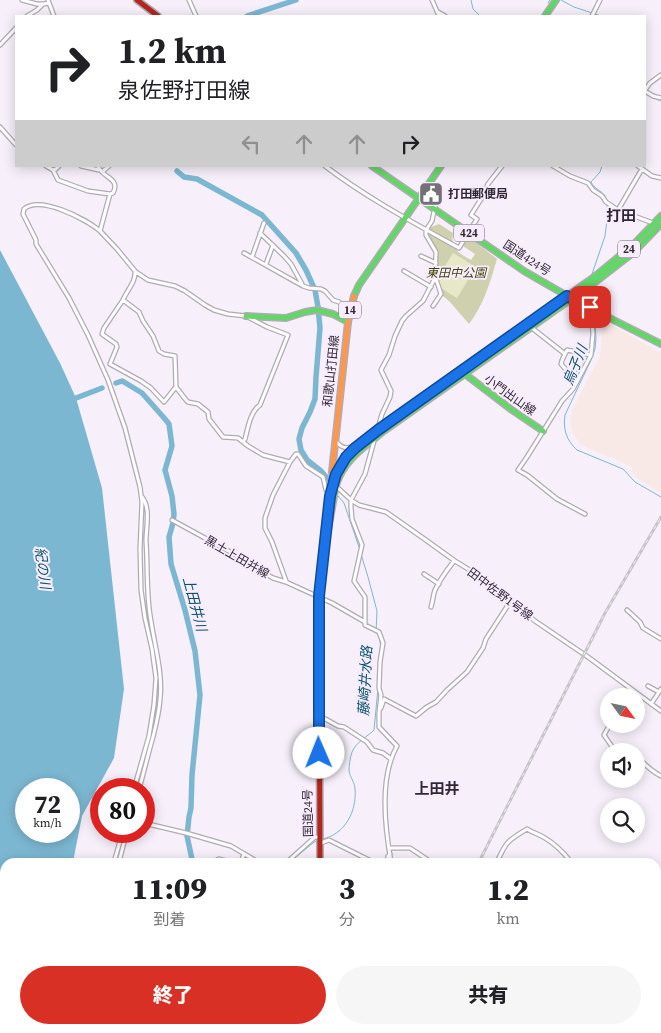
<!DOCTYPE html>
<html lang="ja">
<meta charset="utf-8">
<style>
body{margin:0;font-family:"Source Serif 4","Noto Sans JP",serif;background:#f6f6f6;color:#202124;height:100vh;display:flex;flex-direction:column;font-size:19px;white-space:nowrap}
*{box-sizing:border-box;margin:0}
p{font-size:16px;color:#757577}
.icon{flex:none;width:28px;height:28px;fill:none;stroke:currentColor;stroke-width:2;stroke-linecap:round;stroke-linejoin:round}
.map{position:relative;flex:1;overflow:hidden}
.panel{position:absolute;left:0px;top:858px;width:661px;height:176px;display:flex;flex-direction:column;background:#fff;border-radius:15px 15px 0 0;box-shadow:0 2px 12px #0003}
.panel>*{flex:none}
.hud{position:absolute;left:15px;top:15px;width:631px;height:152px;border-radius:0px;box-shadow:0 2px 12px #0003;background:#fff;color:#202124;overflow:hidden}
.needle{width:32px;rotate:123deg}
.buttons{position:absolute;left:600px;top:688px;display:grid;gap:10px}
.buttons a{display:grid;place-items:center;width:45px;height:45px;border-radius:50%;background:#fff;box-shadow:0 2px 12px #0003;font-size:25px}
.speed{position:absolute;left:15px;top:778px;display:flex;gap:10px;font-size:25px;font-weight:700;text-align:center}
.speed>*{display:grid;place-content:center;width:65px;height:65px;border-radius:50%;background:#fff;box-shadow:0 2px 12px #0003;line-height:1}
.speed small{font-size:12px;font-weight:400}
.speed .limit{border:8px solid #d22;background:#fff;color:#111}
.pin{position:absolute;display:grid;place-items:center;width:42px;height:42px;color:#fff;margin:-21px;border-radius:10px;box-shadow:0 2px 8px #0006}
.me{position:absolute;width:55px;margin:-28px;rotate:359deg;stroke-linejoin:round;filter:drop-shadow(0 0 4px #0008)}
.turn{display:flex;align-items:center;gap:18px;height:105px;padding:0 20px;font-size:22px}
.turn .icon{width:65px;height:65px;stroke-width:2.5}
.turn b{display:block;font-size:35px;line-height:42px}
.lanes{display:flex;align-items:center;height:48px;padding:0 20px;background:#0003;justify-content:center;gap:25px;direction:ltr}
.lanes .off{opacity:.35}
.eta{display:flex;justify-content:space-evenly;align-items:center;height:85px;text-align:center}
.eta b{font-size:30px;font-weight:800;line-height:35px}
.primary-button{display:flex;gap:10px;margin-top:auto;padding:10px 20px}
.primary-button a{flex:1;height:58px;border-radius:30px;background:#d93025;color:#fff;font-size:20px;font-weight:800;line-height:58px;text-align:center}
.primary-button a+a{background:#f6f6f6;color:#202124}
.map>svg:first-child{display:block}
</style>
<div class="map">
<svg width="661" height="1033" viewBox="0 0 661 1033">
<rect width="100%" height="100%" fill="#f7f0fb"/>
<path fill="#f8e9e6" d="M610,324L661,353V493L638,479L632,473V467L611,457L610,458L581,445L573,434L570,421L572,410L600,356L602,329Z"/>
<path fill="#e7e8c7" d="M453,253L477,267L457,298L441,288L438,278Z"/>
<path fill="#cfd0ad" d="M439,224L453,233C450,249 459,253 471,260L475,254L463,246L469,237L497,259C490,283 484,304 469,324L450,302L443,296L441,288L457,298L476,267L453,253L438,278V252L428,233L431,227Z"/>
<path fill="#7cb7d1" fill-rule="evenodd" d="M0,250L60,363L76,398L102,488L124,689L114,758L82,816L73,862H5V1029H41L40,1033H0ZM26,789H69V831H26Z"/>
<g fill="none" stroke-linecap="round" stroke-linejoin="round">
<path stroke="#7cb7d1" stroke-width="1" d="M471,0L473,9L480,16
M561,0L574,7L601,16
M548,3L550,0
M645,94L661,101
M591,277L605,236C606,227 610,203 605,196C601,190 594,189 591,182L600,172L602,166
M589,291L588,294L593,308
M594,312L596,339L595,349L591,360L565,415C563,429 566,440 577,450L623,469L635,482L661,497
M338,496L344,503L360,550
M361,554L368,577L377,611L376,632C383,641 380,651 379,661
M322,839C345,835 357,811 355,789C355,783 350,777 349,771C349,766 350,757 352,752C356,742 367,737 374,730L378,688
M290,862L313,843L318,840
M202,1033L203,1029"/>
<path stroke="#7cb7d1" stroke-width="5.5" d="M247,16L296,0
M177,171L184,177L197,179L262,215L296,253L306,270L315,290L318,307L320,328L316,377L315,399L310,412L302,428L299,439L301,450L307,460L321,471L328,479
M116,383L122,381L124,382L142,393L165,419L169,424L172,446L165,470L172,496L174,514L173,523L169,537L171,564L185,610L195,651L200,695L192,775L191,808L189,817L187,836L192,859V862
M71,400L102,388
M177,1033L178,1029"/>
<defs>
<path id="street" d="M22,0L37,4H43
M48,0L54,16
M189,0L196,16
M432,0L439,16
M438,12L445,16
M27,16L37,10L43,4L49,3
M592,16L600,0
M0,45L16,28
M645,90L650,83L661,75
M645,91L653,96L661,98
M0,127L16,145
M46,166L53,170L58,180L88,191L110,194
M81,166L99,170
M98,166C102,178 121,178 113,193L110,194L100,231L117,249L135,271C136,282 127,290 123,300L139,312L143,321L153,336L159,351L164,354L175,356L176,387L186,400L188,402L198,404L208,412L209,419L223,437L238,438L248,446L263,455L290,462L296,454H298L306,466L323,477L326,490L331,495
M325,166C367,198 414,223 459,248L477,219L471,215L483,196L488,184L502,166
M553,166L570,176L588,183L593,190L602,196L606,202L618,210L653,223
M638,166L652,176L661,178
M53,170L56,169L59,166
M102,172L109,166
M618,210L642,169
M100,231C86,219 40,195 24,209L23,214L36,240V244L69,298L88,335L108,380L125,428L140,487L142,502L140,549L141,590L145,618L152,649L156,678L154,705L149,736L134,789
M260,233L284,256L291,264L302,284
M244,253L303,286L309,288L321,289L325,291L333,300L339,302L350,309
M421,256L436,263
M252,257L264,223
M266,264L273,245
M404,271L431,287
M136,272L148,280L175,286L185,291L205,305L214,310L228,314L246,316L267,327L288,335L260,405C250,412 248,428 245,439L243,442
M123,300L104,328L102,334L116,344L117,347L110,364L141,381L151,388L164,402L175,388L177,389
M433,306L441,294L436,279
M532,328L565,354
M572,376L577,366
M577,382L561,364C562,358 565,355 567,350L591,355
M376,435L382,414L390,397L391,391L381,370L389,355L395,336L402,321L406,316L423,301L435,278L436,252L426,235V230L432,221L435,207L436,191L430,182
M336,441C347,457 360,440 372,434
M337,487L351,500L359,505L386,512L423,538L455,561L481,577L499,593L522,610L535,621L588,657L661,711
M585,514L557,499L527,475L518,470L527,457L562,401L573,389L591,355L593,333L590,308
M172,520L245,560L248,564L273,578L286,582L332,603L365,622V597L354,581L362,545L352,519L351,507V500L365,474L374,441
M424,574L439,584
M286,581L272,542L265,528V518L273,495L290,462
M431,607C433,601 433,595 435,590C440,579 447,570 454,561
M627,610L640,622L643,628L661,639
M365,622V625L379,632L383,643L380,662L379,688L381,695L379,713V727L397,746C379,778 385,827 391,862
M648,686L659,692
M628,696L634,692
M651,704L661,689
M381,708L384,699L416,716L427,707L436,702L447,690L467,672L483,648L486,639L510,602
M320,716L338,726L344,727L367,742L373,750L383,753L391,759
M610,724L604,735L615,751
M636,755C643,763 651,771 661,776
M139,789C144,772 148,754 153,737C156,725 159,713 160,700C163,673 155,648 151,621C146,595 148,568 146,541C146,528 151,508 142,497
M144,823L186,833L231,846L258,862
M321,843L329,840L373,862
M389,848H410L431,862
M114,862L123,831
M119,862L127,831
M216,862L217,860L219,859L230,862
M241,862L244,854
M287,862L315,837H319
M387,862L388,856L390,854
M497,862C506,842 507,841 527,829C533,833 539,834 545,838C555,844 564,853 571,862
M656,955L661,958
M162,1029L170,1033
M613,1029L619,1033
M72,1033L73,1029
M78,1033L79,1029
M372,1033L373,1029"/>
<path id="fast" d="M545,16L556,0
M372,166L524,271L569,297
M354,296L359,285L441,166
M572,299L661,344
M246,316L286,318L305,312L317,310L333,314L348,322
M465,374L512,410L543,431
M400,414L594,277L633,245L661,216
M319,596L324,553L336,485C344,460 364,447 384,431L594,283L634,252L661,224"/>
<path id="slow" d="M336,485L333,481L332,472L348,322L354,296
M321,1029V1033"/>
<path id="jam" d="M137,0L158,16
M319,599L320,862"/>
</defs>
<use href="#street" stroke="#b1abb4" stroke-width="5.5"/>
<use href="#fast" stroke="#b1abb4" stroke-width="8"/>
<use href="#slow" stroke="#b1abb4" stroke-width="8"/>
<use href="#jam" stroke="#b1abb4" stroke-width="8"/>
<use href="#street" stroke="#fefdfe" stroke-width="3"/>
<use href="#fast" stroke="#63d668" stroke-width="5"/>
<use href="#slow" stroke="#ff974d" stroke-width="5"/>
<use href="#jam" stroke="#b3261e" stroke-width="5"/>
<defs>
<path id="rail" d="M479,862L605,613L661,517
M408,1033L409,1029"/>
</defs>
<use href="#rail" stroke="#c6c4c7" stroke-width="3"/>
<use href="#rail" stroke="#f8ecff" stroke-width="1" stroke-dasharray="4" stroke-linecap="butt"/>
<defs>
<path id="slow-bridge" d="M319,596V599"/>
</defs>
<use href="#slow-bridge" stroke="#b1abb4" stroke-width="9" stroke-linecap="butt"/>
<use href="#slow-bridge" stroke="#ff974d" stroke-width="6"/>
</g>
<g fill="none" stroke-linecap="round" stroke-linejoin="round">
<defs>
<path id="route" d="M319,753V596L330,496L336,474L346,457L355,448L378,430L567,296L590,307"/>
</defs>
<use href="#route" stroke="#114b97" stroke-width="12"/>
<use href="#route" stroke="#1a73e8" stroke-width="9"/>
</g>
<defs>
<symbol id="civic-square" viewBox="-11 -11 22 22"><rect x="-9" y="-9" width="18" height="18" rx="4" fill="#756f78" stroke="#f8ecff"/><path d="M-.6-6.5H3V-4.5H.6V-3L4-1V1h2V6H-6V1h2V-1L-.6-3ZM-1.2 2.5V6h2.4V2.5Z" fill="#fff"/></symbol>
</defs>
<g fill-rule="evenodd">
<use href="#civic-square" x="417" y="180" width="28" height="28"/>
</g>
<g text-anchor="middle" stroke-width="4" stroke-linejoin="round" paint-order="stroke">
<g fill="#f8ecff" stroke="#6b6470" stroke-width="1">
<rect x="454" y="224.5" width="30" height="17" rx="4"/>
<rect x="618" y="240.5" width="22" height="17" rx="4"/>
<rect x="339" y="301.5" width="22" height="17" rx="4"/>
</g>
<g font-size="11" font-weight="bold" fill="#2f2932">
<text x="469" y="237">424</text>
<text x="629" y="253">24</text>
<text x="350" y="314">14</text>
</g>
<g font-size="12" font-weight="bold" fill="#2f2932" stroke="#f8ecff" text-anchor="start">
<text x="448" y="198">打田郵便局</text>
</g>
<g font-size="12" fill="#2f2932" stroke="#f8ecff">
<text transform="translate(527 258) rotate(33)" y="4">国道424号</text>
<text transform="translate(331 371) rotate(-84)" y="4">和歌山打田線</text>
<text transform="translate(510 395) rotate(36)" y="4">小門出山線</text>
<text transform="translate(237 557) rotate(30)" y="4">黒土上田井線</text>
<text transform="translate(500 594) rotate(37)" y="4">田中佐野1号線</text>
<text transform="translate(308 813) rotate(-91)" y="4">国道24号</text>
</g>
<g font-size="12" font-style="italic" fill="#41450d" stroke="#f8ecff">
<text x="456" y="277">東田中公園</text>
</g>
<g font-size="14" font-style="italic" fill="#0a546b" stroke="#f8ecff">
<text transform="translate(575 365) rotate(-68)" y="5">烏子川</text>
<text transform="translate(43 568) rotate(82)" y="5">紀の川</text>
<text transform="translate(195 604) rotate(75)" y="5">上田井川</text>
<text transform="translate(365 681) rotate(-87)" y="5">藤崎井水路</text>
</g>
<g font-size="15" font-weight="bold" fill="#2f2932" stroke="#f8ecff">
<text x="621" y="221">打田</text>
<text x="437" y="794">上田井</text>
</g>
</g>
</svg>
<div class="buttons">
<a><svg class="needle" viewBox="-14 -14 28 28"><path d="M0-13l5 13h-10z" fill="#e53935"/><path d="M0 13l5-13h-10z" fill="#757577"/></svg></a>
<a><svg class="icon" aria-label="sound" viewBox="0 0 24 24"><path d="M4 9h4l5-4v14l-5-4H4zM17 9q2 3 0 6"/></svg></a>
<a><svg class="icon" aria-label="search" viewBox="0 0 24 24"><circle cx="10" cy="10" r="6"/><path d="M15 15l6 6"/></svg></a>
</div>
<div class="speed"><div>72<small>km/h</small></div><div class="limit">80</div></div>
<div class="pin" style="left:590px;top:307px;background:#d93025"><svg class="icon" aria-label="arrive" viewBox="0 0 24 24"><path d="M6 21V4h12l-3 4 3 4H6"/></svg></div>
<svg class="me" style="left:319px;top:753px" viewBox="-20 -20 40 40"><circle r="19" fill="#fff"/><path d="M0-13L10 11 0 6-10 11z" fill="#1a73e8"/></svg>
<div class="hud">
<div class="turn"><svg class="icon" aria-label="right" viewBox="0 0 24 24"><path d="M7 20v-9h11M14 6l5 5-5 5"/></svg><div><b>1.2 km</b>泉佐野打田線</div></div>
<div class="lanes"><svg class="icon off" aria-label="left" viewBox="0 0 24 24"><path d="M17 20v-9H6M10 6l-5 5 5 5"/></svg><svg class="icon off" aria-label="ahead" viewBox="0 0 24 24"><path d="M12 20V5M6 11l6-6 6 6"/></svg><svg class="icon off" aria-label="ahead" viewBox="0 0 24 24"><path d="M12 20V5M6 11l6-6 6 6"/></svg><svg class="icon" aria-label="right" viewBox="0 0 24 24"><path d="M7 20v-9h11M14 6l5 5-5 5"/></svg></div>
</div>
<section class="panel">
<div class="eta">
<div><b>11:09</b><p>到着</p></div>
<div><b>3</b><p>分</p></div>
<div><b>1.2</b><p>km</p></div>
</div>
<div class="primary-button"><a>終了</a><a>共有</a></div>
</section>
</div>
